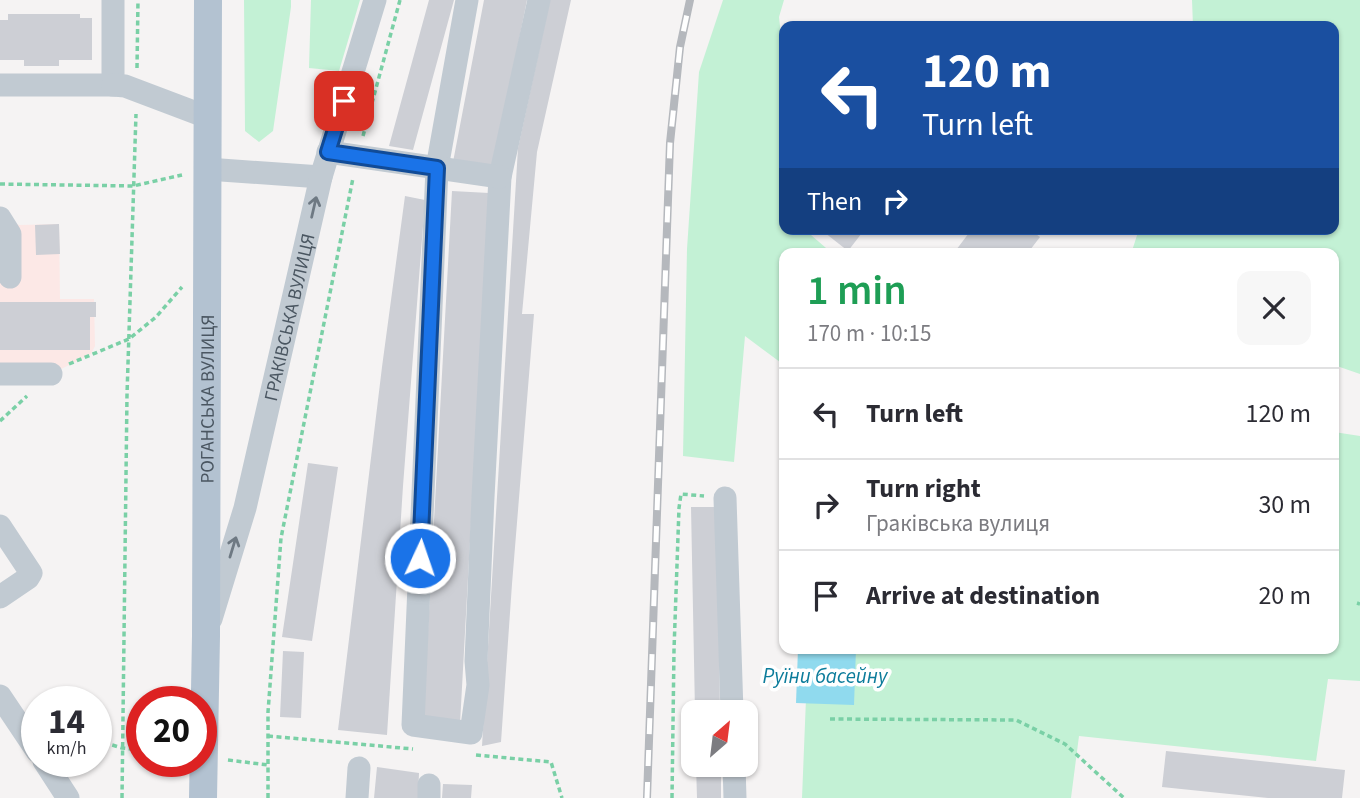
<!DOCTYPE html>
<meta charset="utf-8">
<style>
body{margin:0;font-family:"Source Sans 3",sans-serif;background:#f7f7f7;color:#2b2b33;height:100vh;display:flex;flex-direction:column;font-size:26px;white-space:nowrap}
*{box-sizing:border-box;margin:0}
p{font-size:23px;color:#7c7c81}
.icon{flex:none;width:38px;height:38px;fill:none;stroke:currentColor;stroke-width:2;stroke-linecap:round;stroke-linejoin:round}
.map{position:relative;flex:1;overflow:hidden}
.side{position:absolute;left:779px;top:248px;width:560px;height:406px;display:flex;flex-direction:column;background:#fff;border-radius:14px;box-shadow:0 2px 5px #0004}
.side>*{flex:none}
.hud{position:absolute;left:779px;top:21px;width:560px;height:214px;border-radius:14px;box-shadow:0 2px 5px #0004;background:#1a4fa0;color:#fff;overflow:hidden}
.needle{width:46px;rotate:28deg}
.controls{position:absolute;left:681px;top:700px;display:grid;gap:14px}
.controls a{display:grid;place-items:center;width:77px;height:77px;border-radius:14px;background:#fff;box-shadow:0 2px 5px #0004;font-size:35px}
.speed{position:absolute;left:21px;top:686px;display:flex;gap:14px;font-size:35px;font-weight:700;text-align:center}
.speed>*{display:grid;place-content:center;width:91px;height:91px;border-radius:50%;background:#fff;box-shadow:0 2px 5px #0004;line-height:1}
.speed small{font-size:18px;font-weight:400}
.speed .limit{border:10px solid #d22;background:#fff;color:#111}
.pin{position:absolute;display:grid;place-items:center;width:60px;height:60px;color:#fff;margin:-30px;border-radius:14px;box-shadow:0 4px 10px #0006}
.me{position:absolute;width:77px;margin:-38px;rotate:3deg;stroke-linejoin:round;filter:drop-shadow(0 0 5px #0008)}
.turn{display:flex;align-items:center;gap:24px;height:147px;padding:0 28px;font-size:32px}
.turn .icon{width:91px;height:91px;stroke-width:2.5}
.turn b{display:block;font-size:49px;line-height:60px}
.then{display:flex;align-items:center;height:66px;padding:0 28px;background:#0003;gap:14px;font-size:26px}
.round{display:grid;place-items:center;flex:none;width:74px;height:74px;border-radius:14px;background:#f7f7f7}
.overview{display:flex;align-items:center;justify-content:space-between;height:119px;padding:0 28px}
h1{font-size:42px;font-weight:600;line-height:52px;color:#1e9e55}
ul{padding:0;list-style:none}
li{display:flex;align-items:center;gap:21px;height:91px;padding:0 28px;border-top:2px solid #e1e1e2}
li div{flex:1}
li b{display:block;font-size:26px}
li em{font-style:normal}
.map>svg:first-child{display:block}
</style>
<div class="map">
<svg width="1360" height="798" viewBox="0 0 1360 798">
<rect width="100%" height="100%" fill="#f5f3f3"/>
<path fill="#fce8e6" d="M0,206L11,221L19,225L59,224L60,299H94L95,346L91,354L51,374H0Z"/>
<path fill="#c3f1d5" d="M244,0H291V7L273,131L259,142L245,131Z
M311,0H360L339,71L309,68Z
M723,0H784L779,17L784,62V229H804L833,254H784V365L745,336L734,462L683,456L687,249L699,72Z
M1192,0H1360V374L1334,365V254H1131L1139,229H1334V26H1193Z
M1334,432L1360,436V681L1328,679L1316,761L1079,736L1071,798H802L808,649H1334Z"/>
<path fill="#90daee" d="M798,649H856L854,705L796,703Z"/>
<path fill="#cdcfd5" d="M429,0H454L413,150L389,146Z
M484,0H527L493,168L453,162Z
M550,0H571L537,152L522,314H534L512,584L501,742L482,746L518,148Z
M8,14H80V18H92V60H59V66H24V60H0V20H8Z
M452,191L489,193L460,724L423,722Z
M405,196L425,200L403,486L387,735L338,730L382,367Z
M59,224L60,254L36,255L35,225Z
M820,229H865L848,251Z
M972,229H1029L1040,237L1027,254H953Z
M0,302H96V317H90V350H0Z
M308,463L338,467L312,641L282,637Z
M691,507H717L720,712H695Z
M283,651L304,652L301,718L280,717Z
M1166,751L1345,770L1342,798H1268L1162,787Z
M696,765H721V798H697Z
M377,767L419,773L418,798H374Z
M443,784L472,785L471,798H442Z"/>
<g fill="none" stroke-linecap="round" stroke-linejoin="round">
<path stroke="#7ad0a6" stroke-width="3.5" stroke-dasharray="5 3.5" stroke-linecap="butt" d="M137,68L138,0
M363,136L400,0
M0,184L133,186L182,175
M69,364L129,339L156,317L182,287
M0,421L27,396
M1357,603L1360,604
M830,719L1016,720L1065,744L1124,798
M268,736L413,749
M96,740L122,748L142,750
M476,755L551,762L562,798
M228,760L268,765
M122,798L127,395L136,114
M268,798V712L281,538L353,178
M672,798L674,650L679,508L681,494L704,496"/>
<g stroke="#c1cad2" stroke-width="23">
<path d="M467,0L437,168L413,725L471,733L478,685L476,661L483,497L500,177L539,0"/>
<path d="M0,85H113V0"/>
<path d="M113,85L125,86L207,117"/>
<path d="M328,152L500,177"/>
<path d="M207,169L321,177"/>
<path d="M0,218L10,234V277"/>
<path d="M0,374H51"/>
<path d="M725,498L732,712"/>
<path d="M0,526L31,573L28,578L0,597"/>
<path id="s1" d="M211,619L245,508L321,177L375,0"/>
<path d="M0,696L37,751"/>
<path d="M44,761L68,798"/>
<path d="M734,765L735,798"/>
<path d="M357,798L359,768"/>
<path d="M429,798V785"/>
</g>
<path stroke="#b3c2d1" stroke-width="28" id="s2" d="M203,798L206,636L208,0"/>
<defs>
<path id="rail" d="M647,798L670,143L680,47L690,0"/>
</defs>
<use href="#rail" stroke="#b5b8bd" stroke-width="8"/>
<use href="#rail" stroke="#fff" stroke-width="5" stroke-dasharray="16" stroke-linecap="butt"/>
</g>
<defs><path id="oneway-shaft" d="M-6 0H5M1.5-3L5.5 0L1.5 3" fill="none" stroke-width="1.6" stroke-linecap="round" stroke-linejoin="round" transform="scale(1.75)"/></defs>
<g stroke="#6e7983">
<use href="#oneway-shaft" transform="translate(314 207) rotate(-77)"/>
<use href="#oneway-shaft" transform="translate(233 547) rotate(-73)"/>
</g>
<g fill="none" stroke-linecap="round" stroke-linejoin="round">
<defs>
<path id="route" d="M344,101L328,152L437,168L420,558"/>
</defs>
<use href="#route" stroke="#114b97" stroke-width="18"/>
<use href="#route" stroke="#1a73e8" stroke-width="12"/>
</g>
<g text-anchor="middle" stroke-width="7" stroke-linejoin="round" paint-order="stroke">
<g font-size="19" fill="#4a5661" stroke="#fff">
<text dy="7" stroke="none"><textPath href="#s1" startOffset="312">ГРАКІВСЬКА ВУЛИЦЯ</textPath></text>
<text dy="7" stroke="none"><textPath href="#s2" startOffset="399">РОГАНСЬКА ВУЛИЦЯ</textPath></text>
</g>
<g font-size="21" font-style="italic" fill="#0c7c9b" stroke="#fff">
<text x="825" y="683">Руїни басейну</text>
</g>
</g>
</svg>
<div class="controls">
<a><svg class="needle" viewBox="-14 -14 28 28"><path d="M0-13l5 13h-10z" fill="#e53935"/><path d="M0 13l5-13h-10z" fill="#7c7c81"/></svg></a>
</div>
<div class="speed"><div>14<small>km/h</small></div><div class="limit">20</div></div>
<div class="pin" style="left:344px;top:101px;background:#d93025"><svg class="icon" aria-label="arrive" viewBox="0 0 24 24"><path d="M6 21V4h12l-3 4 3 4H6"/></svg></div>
<svg class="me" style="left:420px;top:558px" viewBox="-20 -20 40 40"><circle r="17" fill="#1a73e8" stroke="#fff" stroke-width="3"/><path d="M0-11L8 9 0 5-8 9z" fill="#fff"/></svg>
<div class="hud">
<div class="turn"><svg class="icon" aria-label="left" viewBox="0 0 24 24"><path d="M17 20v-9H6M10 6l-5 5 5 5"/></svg><div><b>120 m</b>Turn left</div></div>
<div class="then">Then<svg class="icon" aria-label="right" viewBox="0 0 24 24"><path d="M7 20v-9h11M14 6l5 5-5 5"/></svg></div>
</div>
<section class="side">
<div class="overview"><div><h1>1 min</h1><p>170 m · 10:15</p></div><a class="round"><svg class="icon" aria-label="close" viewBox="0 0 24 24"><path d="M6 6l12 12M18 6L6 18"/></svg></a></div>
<ul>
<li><svg class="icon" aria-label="left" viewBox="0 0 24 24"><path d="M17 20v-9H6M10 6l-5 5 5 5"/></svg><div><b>Turn left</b></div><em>120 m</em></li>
<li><svg class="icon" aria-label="right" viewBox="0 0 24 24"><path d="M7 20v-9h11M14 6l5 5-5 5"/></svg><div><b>Turn right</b><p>Граківська вулиця</p></div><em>30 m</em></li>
<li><svg class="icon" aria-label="arrive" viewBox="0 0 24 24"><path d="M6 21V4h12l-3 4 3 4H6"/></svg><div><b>Arrive at destination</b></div><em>20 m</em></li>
</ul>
</section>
</div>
